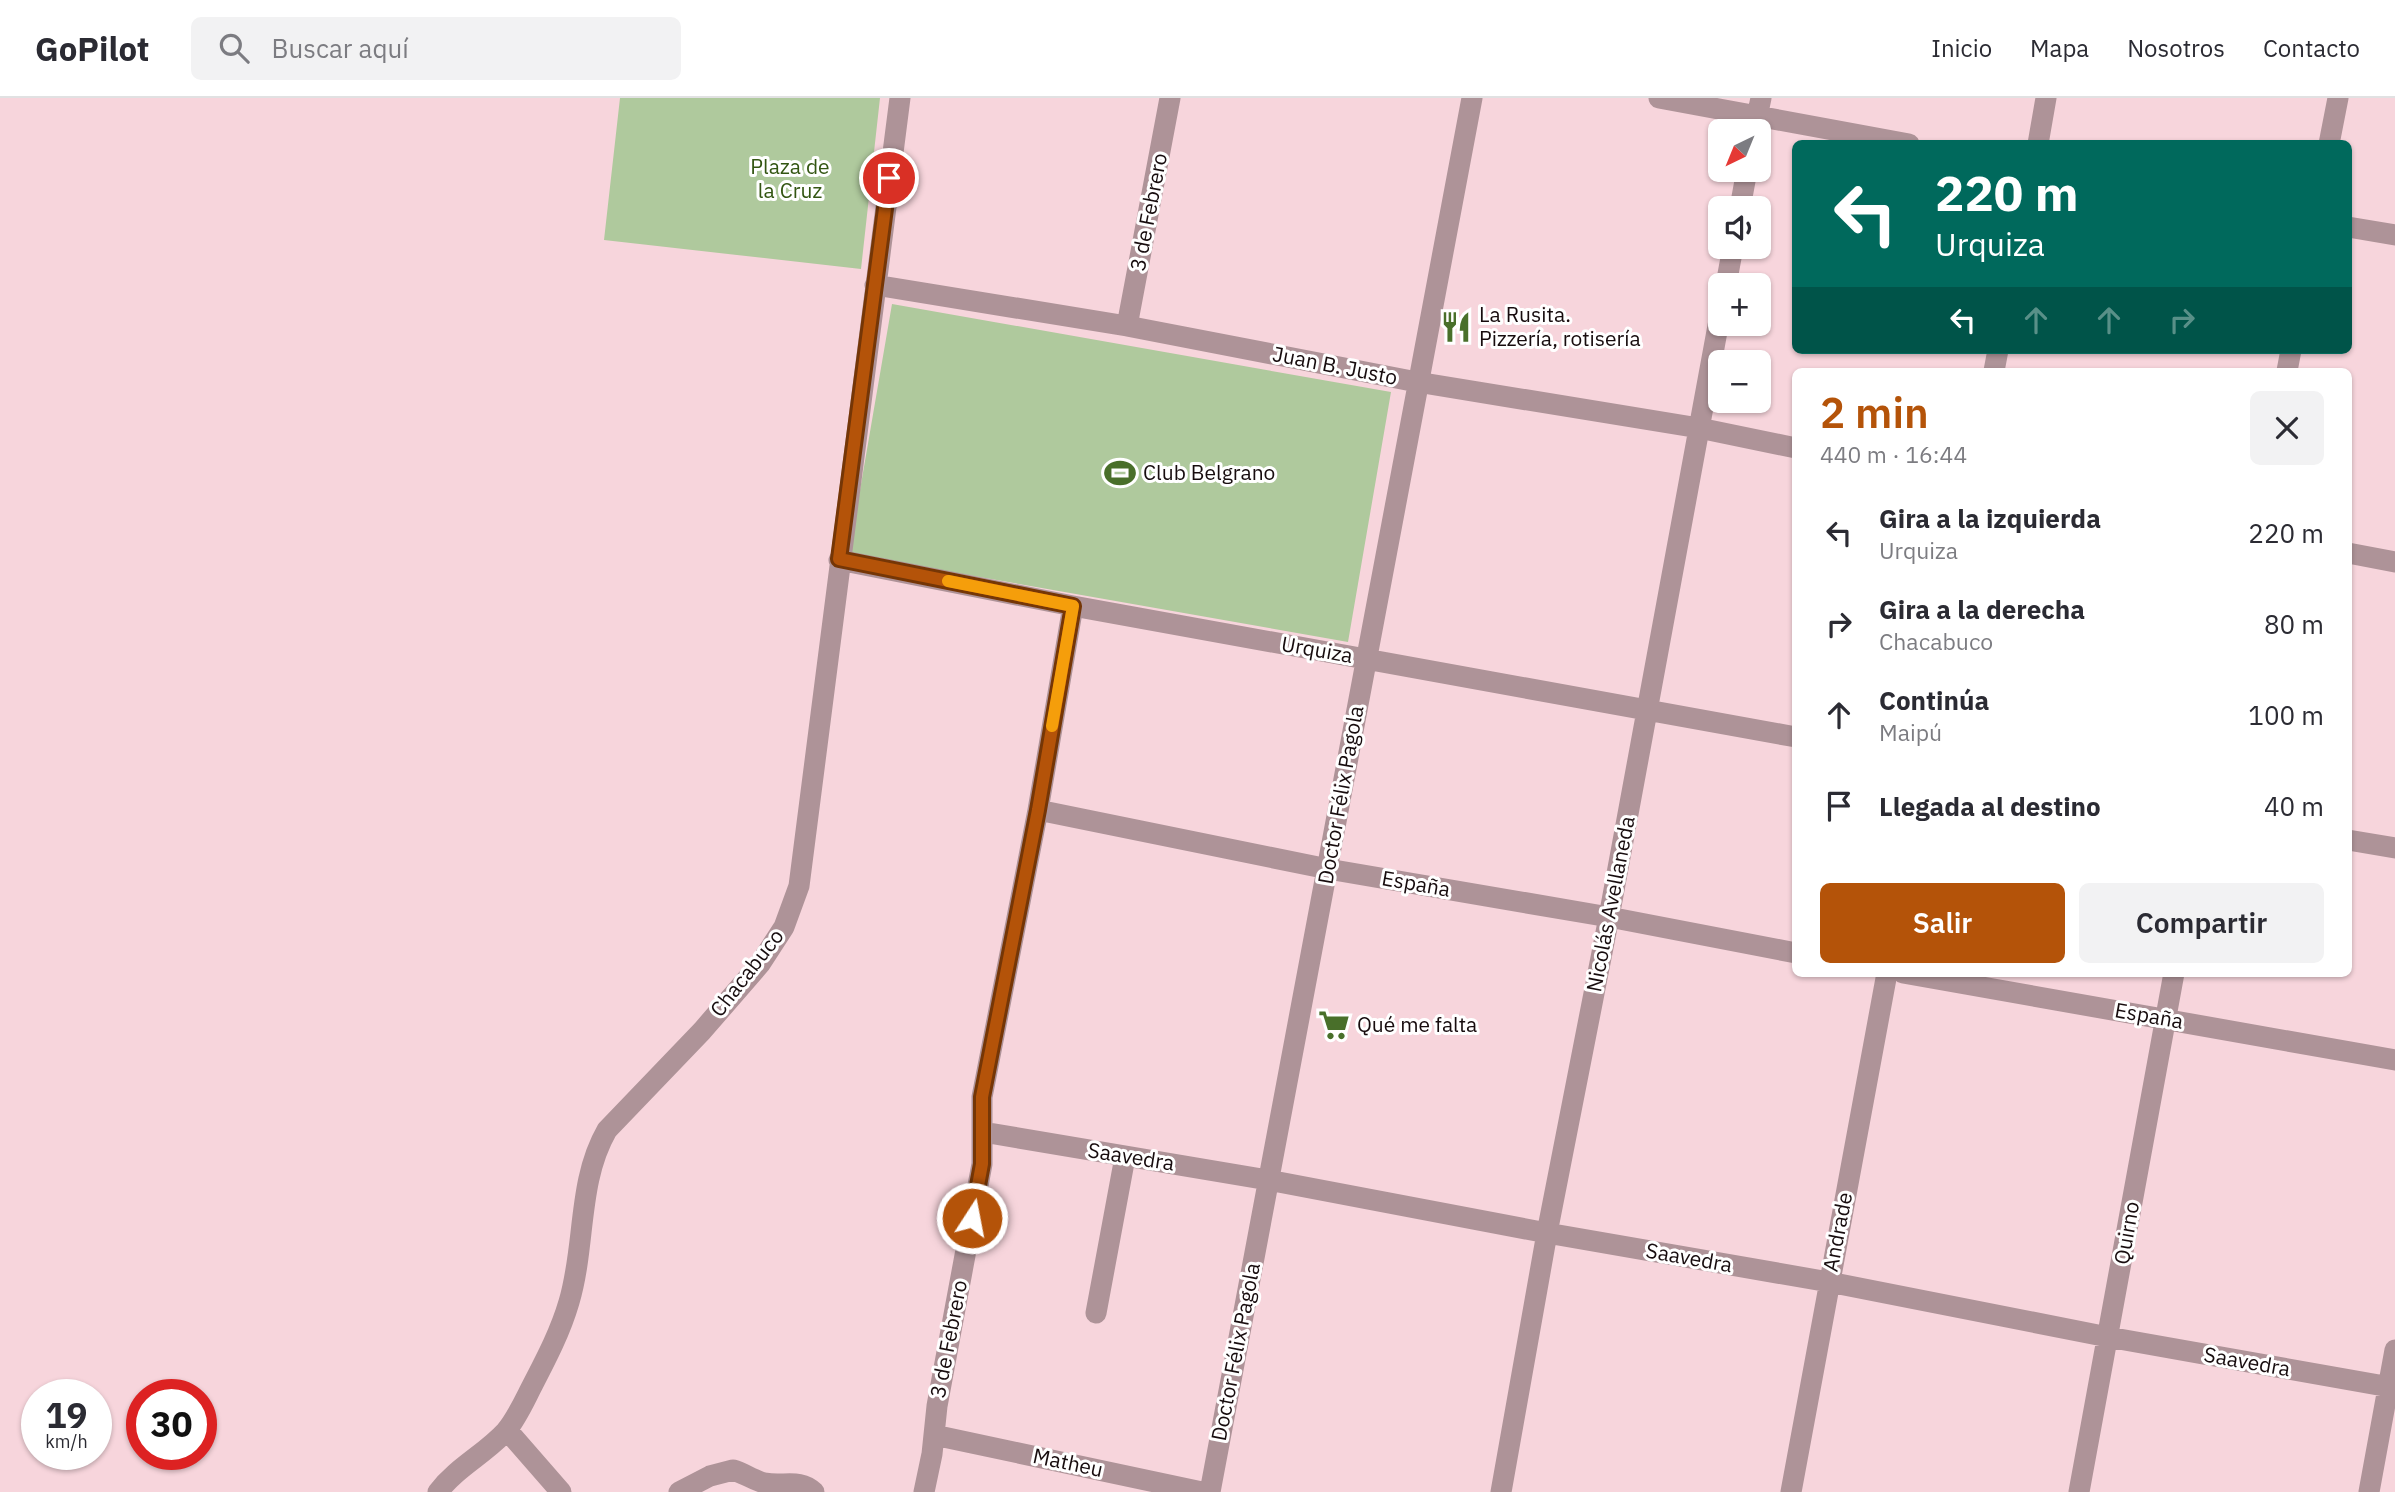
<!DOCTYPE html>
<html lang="es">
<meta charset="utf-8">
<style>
body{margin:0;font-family:"IBM Plex Sans",sans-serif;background:#f2f2f3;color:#2b2b33;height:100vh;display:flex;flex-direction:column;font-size:26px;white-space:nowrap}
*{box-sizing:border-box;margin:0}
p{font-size:23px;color:#7c7c81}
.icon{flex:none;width:38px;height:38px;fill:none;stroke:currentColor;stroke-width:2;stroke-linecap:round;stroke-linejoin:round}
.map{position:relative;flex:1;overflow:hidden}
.details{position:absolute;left:1792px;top:270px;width:560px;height:609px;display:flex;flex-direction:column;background:#fff;border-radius:10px;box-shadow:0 2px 5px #0004}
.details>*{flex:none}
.guide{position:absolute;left:1792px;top:42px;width:560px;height:214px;border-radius:10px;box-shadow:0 2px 5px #0004;background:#00695c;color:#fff;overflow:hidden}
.needle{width:46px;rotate:223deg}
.fabs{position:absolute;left:1708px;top:21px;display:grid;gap:14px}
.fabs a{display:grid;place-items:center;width:63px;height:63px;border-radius:10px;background:#fff;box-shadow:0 2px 5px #0004;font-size:35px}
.speed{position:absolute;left:21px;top:1281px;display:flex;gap:14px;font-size:35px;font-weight:700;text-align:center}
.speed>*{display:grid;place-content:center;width:91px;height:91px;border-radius:50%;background:#fff;box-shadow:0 2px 5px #0004;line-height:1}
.speed small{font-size:18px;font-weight:400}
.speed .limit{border:10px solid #d22;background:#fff;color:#111}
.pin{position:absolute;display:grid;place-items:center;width:60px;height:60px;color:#fff;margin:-30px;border:4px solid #fff;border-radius:50%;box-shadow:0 2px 7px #0007}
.me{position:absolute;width:77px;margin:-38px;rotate:11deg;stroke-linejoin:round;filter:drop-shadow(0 0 5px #0008)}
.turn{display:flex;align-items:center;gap:24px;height:147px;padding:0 28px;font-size:32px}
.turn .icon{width:91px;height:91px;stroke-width:2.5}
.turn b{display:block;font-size:49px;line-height:60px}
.lanes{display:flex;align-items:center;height:66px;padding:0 28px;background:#0003;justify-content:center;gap:35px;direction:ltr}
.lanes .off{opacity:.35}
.round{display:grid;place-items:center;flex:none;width:74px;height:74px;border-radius:10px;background:#f2f2f3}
.headline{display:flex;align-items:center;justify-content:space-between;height:119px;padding:0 28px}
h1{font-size:42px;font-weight:600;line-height:52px;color:#b45309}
.action{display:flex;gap:14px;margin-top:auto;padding:14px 28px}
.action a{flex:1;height:80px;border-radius:10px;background:#b45309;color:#fff;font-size:28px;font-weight:600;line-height:80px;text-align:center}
.action a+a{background:#f2f2f3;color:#2b2b33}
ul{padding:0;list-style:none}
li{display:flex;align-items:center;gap:21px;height:91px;padding:0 28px}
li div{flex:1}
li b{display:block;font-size:26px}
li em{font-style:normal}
header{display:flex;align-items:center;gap:42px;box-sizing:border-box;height:98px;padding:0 35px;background:#fff;border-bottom:2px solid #e1e1e2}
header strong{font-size:33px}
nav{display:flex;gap:38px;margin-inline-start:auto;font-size:24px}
.search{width:490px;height:63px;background:#f2f2f3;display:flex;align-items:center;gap:18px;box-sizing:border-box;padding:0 24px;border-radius:10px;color:#7c7c81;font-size:26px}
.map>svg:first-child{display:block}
</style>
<header>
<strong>GoPilot</strong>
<div class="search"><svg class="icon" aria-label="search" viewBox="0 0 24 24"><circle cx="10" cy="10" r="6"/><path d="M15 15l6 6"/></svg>Buscar aquí</div>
<nav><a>Inicio</a><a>Mapa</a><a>Nosotros</a><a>Contacto</a></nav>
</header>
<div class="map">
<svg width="2395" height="1394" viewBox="0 0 2395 1394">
<rect width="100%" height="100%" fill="#f7d5dc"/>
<path fill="#afc99d" d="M620,0H880L861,171L604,142Z
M892,206L1391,294L1348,544L849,456Z"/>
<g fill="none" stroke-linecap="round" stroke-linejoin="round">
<path stroke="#ae9398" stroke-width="21" d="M1659,0L1909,46
M1754,33L1761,0
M2038,46L2046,0
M2329,46L2338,0
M1740,110L1747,72
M2348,129L2395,137
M875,187L1127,228L1417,284L1699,330L1796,350
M1726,187L1733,149
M1127,228L1170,0
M1994,273L1998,252
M2287,273L2291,252
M2348,455L2395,464
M839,462L1073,508L1796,639
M1038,712L1328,771L1609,819L1796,855
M2348,742L2395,750
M1903,875L2395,962
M983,1034L1268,1082L1547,1135L1829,1184L2108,1239L2395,1290
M1096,1215L1125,1059
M507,1332L561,1394
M934,1337L1202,1394
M438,1394C457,1369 485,1356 506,1333C516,1321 523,1306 530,1292C545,1263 560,1235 569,1204C586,1147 577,1084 607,1032L702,933L760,866L784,829L799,788L900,0
M679,1394L710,1378L733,1372C744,1375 754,1383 765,1385C782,1389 800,1380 814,1394
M924,1394L932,1356L937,1308L982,1066V999L1038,712L1073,508
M1210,1394L1472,0
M1501,1394L1547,1135L1609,819L1720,217
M1791,1394L1887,875
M2079,1394L2174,875
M2369,1394L2395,1252"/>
</g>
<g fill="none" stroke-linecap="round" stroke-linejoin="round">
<defs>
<path id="route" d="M889,80L839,461L1073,508L1038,712L982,999V1066L972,1120"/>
</defs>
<use href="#route" stroke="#753606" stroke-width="18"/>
<use href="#route" stroke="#b45309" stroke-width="12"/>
<path stroke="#f59e0b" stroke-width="12" d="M948,483L1073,508L1052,628"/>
</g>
<defs>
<symbol id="restaurant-bare" viewBox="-9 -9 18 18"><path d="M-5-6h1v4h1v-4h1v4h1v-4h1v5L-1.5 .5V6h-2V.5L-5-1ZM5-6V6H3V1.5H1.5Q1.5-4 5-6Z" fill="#496f2a" stroke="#fff" stroke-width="2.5" paint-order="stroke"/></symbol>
<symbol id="stadium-bare" viewBox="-9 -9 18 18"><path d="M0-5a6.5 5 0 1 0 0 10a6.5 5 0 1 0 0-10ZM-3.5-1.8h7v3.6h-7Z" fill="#496f2a" stroke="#fff" stroke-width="2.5" paint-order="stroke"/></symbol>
<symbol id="supermarket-bare" viewBox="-9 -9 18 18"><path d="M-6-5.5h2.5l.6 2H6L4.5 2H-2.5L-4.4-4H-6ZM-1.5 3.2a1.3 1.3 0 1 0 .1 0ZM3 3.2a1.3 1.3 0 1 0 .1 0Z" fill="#496f2a" stroke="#fff" stroke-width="2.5" paint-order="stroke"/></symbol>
</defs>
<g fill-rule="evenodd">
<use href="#restaurant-bare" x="1434" y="207" width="44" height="44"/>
<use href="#stadium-bare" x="1098" y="353" width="44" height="44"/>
<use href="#supermarket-bare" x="1312" y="905" width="44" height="44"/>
</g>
<g text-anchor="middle" stroke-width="6" stroke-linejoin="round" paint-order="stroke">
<g font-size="21" fill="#335612" stroke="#fff">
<text x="790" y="76">Plaza de<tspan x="790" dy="24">la Cruz</tspan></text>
</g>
<g font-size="21" fill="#170c0e" stroke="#fff">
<text transform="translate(1149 114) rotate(-79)" y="7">3 de Febrero</text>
<text transform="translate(1335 268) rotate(11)" y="7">Juan B. Justo</text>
<text transform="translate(1317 552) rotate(10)" y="7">Urquiza</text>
<text transform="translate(1341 697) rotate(-80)" y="7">Doctor Félix Pagola</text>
<text transform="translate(1416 786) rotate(10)" y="7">España</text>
<text transform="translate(1611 806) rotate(-79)" y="7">Nicolás Avellaneda</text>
<text transform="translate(747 875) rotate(-52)" y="7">Chacabuco</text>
<text transform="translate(2149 918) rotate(10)" y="7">España</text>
<text transform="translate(1131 1059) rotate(9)" y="7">Saavedra</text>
<text transform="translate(1838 1134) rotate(-79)" y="7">Andrade</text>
<text transform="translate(2127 1135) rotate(-80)" y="7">Quirno</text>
<text transform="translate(1689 1160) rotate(10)" y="7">Saavedra</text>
<text transform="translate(949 1241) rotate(-79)" y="7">3 de Febrero</text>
<text transform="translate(1236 1254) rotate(-79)" y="7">Doctor Félix Pagola</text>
<text transform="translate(2247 1264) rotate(10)" y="7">Saavedra</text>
<text transform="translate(1068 1365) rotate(12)" y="7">Matheu</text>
</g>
<g font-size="21" fill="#170c0e" stroke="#fff" text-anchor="start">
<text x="1479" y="224">La Rusita.<tspan x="1479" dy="24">Pizzería, rotisería</tspan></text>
<text x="1143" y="382">Club Belgrano</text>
<text x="1357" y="934">Qué me falta</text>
</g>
</g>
</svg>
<div class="fabs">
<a><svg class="needle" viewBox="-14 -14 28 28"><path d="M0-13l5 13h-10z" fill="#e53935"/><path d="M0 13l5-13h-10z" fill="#7c7c81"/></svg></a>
<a><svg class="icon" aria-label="sound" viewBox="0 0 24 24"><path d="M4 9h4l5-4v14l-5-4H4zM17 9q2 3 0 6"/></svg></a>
<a>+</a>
<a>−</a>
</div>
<div class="speed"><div>19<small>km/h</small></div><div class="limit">30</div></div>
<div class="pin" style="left:889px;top:80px;background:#d93025"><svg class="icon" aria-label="arrive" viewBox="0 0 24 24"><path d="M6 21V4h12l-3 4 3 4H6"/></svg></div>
<svg class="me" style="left:972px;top:1120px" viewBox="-20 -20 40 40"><circle r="17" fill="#b45309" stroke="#fff" stroke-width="3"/><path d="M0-11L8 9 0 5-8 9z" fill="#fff"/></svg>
<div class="guide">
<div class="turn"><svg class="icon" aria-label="left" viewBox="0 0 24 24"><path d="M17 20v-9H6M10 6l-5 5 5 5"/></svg><div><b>220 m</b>Urquiza</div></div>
<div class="lanes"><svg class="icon" aria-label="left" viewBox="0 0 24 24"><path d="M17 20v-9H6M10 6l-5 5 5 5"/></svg><svg class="icon off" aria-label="ahead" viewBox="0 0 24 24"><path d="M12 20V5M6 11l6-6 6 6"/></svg><svg class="icon off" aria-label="ahead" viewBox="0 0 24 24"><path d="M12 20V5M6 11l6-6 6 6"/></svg><svg class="icon off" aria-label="right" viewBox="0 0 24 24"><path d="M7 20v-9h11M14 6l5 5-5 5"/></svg></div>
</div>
<section class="details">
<div class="headline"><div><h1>2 min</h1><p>440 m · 16:44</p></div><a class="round"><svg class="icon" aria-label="close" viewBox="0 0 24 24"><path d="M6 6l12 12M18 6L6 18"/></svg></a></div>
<ul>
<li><svg class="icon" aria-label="left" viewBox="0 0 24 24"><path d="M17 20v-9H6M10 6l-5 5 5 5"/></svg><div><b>Gira a la izquierda</b><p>Urquiza</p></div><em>220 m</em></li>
<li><svg class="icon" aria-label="right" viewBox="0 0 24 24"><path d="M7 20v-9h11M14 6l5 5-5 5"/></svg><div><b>Gira a la derecha</b><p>Chacabuco</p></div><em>80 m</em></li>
<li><svg class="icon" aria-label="ahead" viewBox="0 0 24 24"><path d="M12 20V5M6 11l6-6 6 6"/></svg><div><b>Continúa</b><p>Maipú</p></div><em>100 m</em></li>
<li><svg class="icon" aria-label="arrive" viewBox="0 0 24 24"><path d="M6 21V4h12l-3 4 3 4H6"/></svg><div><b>Llegada al destino</b></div><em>40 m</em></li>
</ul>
<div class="action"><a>Salir</a><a>Compartir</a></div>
</section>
</div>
